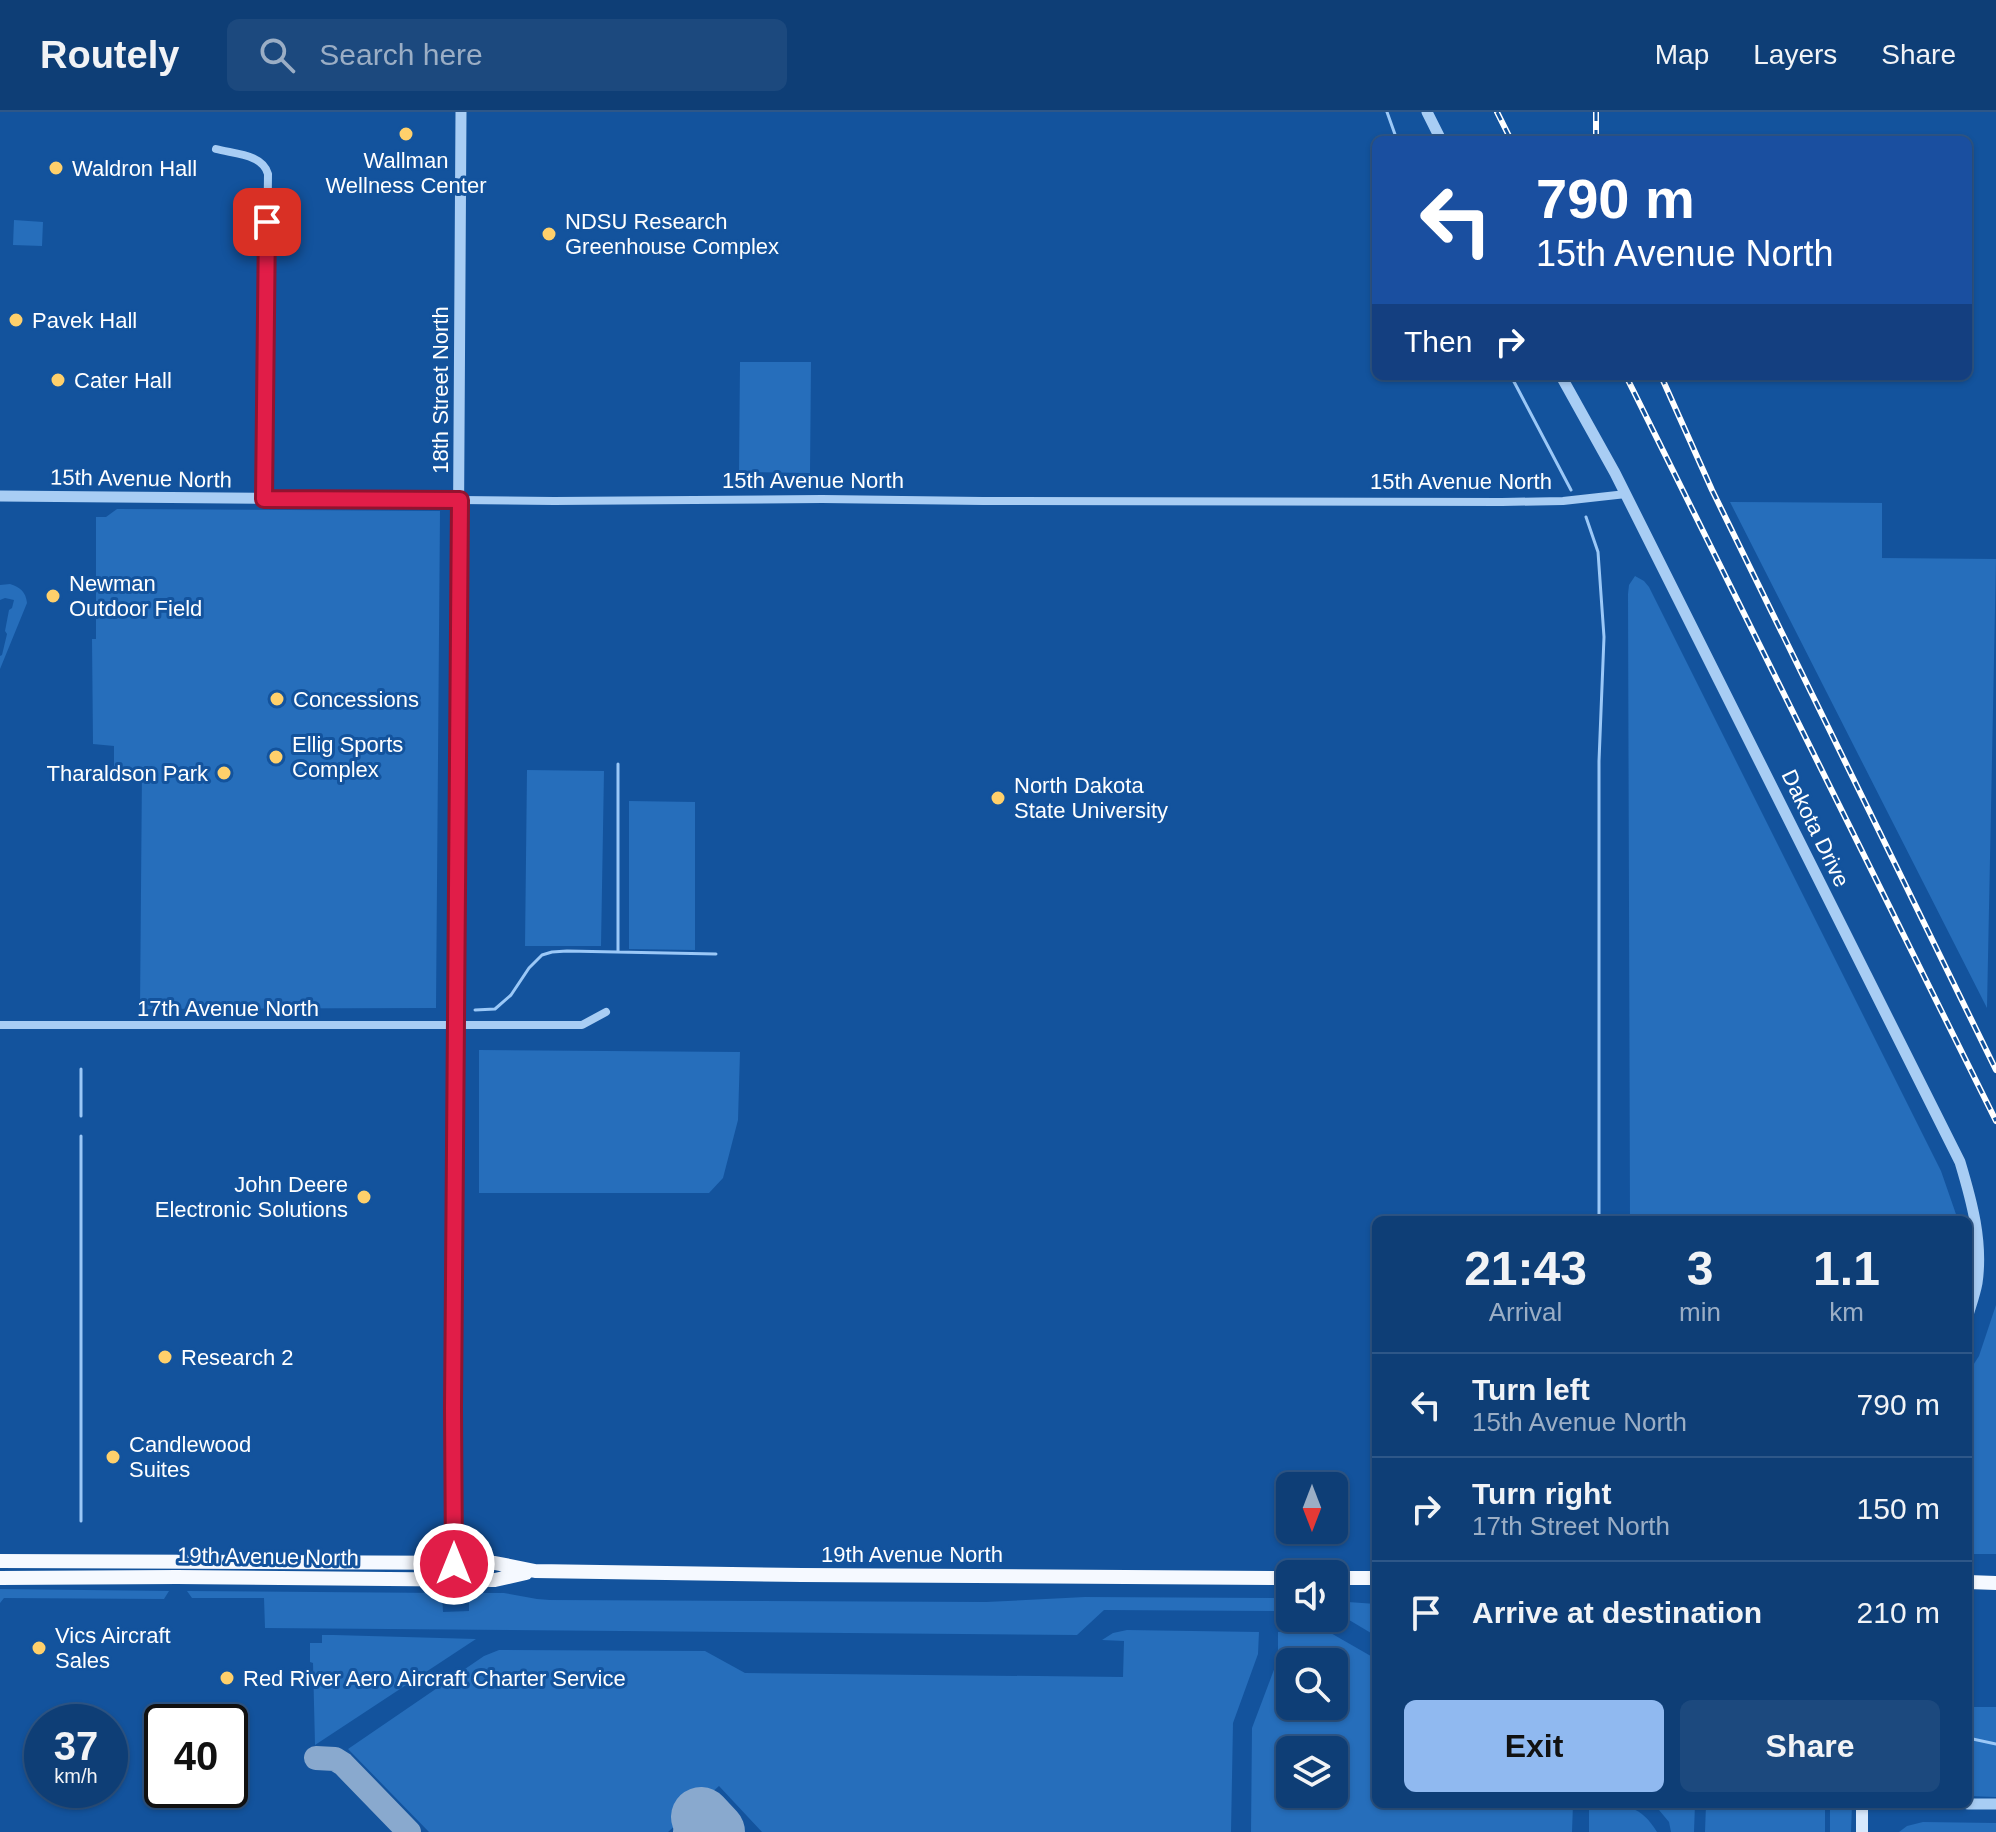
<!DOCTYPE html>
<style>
body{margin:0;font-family:Arial,sans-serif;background:#1c497e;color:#f1f3f6;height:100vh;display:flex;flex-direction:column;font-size:30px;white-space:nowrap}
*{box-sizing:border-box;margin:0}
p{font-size:26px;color:#9baec5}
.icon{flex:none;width:44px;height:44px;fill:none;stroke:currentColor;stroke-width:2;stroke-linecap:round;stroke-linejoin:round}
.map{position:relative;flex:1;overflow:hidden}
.sheet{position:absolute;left:1372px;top:1104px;width:600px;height:592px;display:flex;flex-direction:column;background:#0e3e76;border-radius:12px;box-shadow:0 2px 6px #0004,0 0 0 2px #2e5788}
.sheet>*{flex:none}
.top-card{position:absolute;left:1372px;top:24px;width:600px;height:244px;border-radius:12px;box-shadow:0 2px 6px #0004,0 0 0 2px #2e5788;background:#1a4fa0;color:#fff;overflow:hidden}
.needle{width:52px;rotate:180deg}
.fabs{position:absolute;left:1276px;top:1360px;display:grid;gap:16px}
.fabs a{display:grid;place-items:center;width:72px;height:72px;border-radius:12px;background:#0e3e76;box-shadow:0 2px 6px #0004,0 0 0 2px #2e5788;font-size:40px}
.speed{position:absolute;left:24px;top:1592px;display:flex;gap:16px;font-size:40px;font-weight:700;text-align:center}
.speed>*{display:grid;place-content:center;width:104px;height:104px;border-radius:50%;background:#0e3e76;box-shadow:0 2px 6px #0004,0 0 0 2px #2e5788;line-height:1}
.speed small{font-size:20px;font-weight:400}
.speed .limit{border:4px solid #111;border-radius:12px;background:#fff;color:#111}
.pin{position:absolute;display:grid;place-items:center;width:68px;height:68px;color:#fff;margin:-34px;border-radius:16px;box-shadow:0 4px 12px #0006}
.me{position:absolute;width:88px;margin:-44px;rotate:0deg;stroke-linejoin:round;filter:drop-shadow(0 0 6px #0008)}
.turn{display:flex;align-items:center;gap:28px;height:168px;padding:0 32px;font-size:36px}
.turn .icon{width:104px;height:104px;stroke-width:2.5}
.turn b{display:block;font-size:56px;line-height:68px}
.then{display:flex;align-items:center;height:76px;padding:0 32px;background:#0003;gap:16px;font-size:30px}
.eta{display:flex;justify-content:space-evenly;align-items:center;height:136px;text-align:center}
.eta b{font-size:48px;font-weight:700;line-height:56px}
.button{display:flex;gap:16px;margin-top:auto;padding:16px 32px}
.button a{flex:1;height:92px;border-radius:12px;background:#90b9f0;color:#111;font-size:32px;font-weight:700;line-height:92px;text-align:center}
.button a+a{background:#1c497e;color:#f1f3f6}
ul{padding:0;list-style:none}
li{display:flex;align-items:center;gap:24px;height:104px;padding:0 32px;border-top:2px solid #2e5788}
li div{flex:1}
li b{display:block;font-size:30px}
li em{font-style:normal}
header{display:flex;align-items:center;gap:48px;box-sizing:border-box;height:112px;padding:0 40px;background:#0e3e76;border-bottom:2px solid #2e5788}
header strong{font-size:38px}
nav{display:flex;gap:44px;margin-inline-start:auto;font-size:28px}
.search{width:560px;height:72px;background:#1c497e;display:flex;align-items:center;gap:20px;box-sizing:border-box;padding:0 28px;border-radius:12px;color:#9baec5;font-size:30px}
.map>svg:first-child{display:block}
</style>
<header>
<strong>Routely</strong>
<div class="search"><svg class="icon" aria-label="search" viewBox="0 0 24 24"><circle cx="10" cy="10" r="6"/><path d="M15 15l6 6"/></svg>Search here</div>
<nav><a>Map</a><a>Layers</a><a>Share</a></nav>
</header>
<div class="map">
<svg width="1996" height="1720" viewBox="0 0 1996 1720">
<rect width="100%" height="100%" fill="#13539d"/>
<path fill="#266ebb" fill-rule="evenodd" d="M14,108L43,110L42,134L13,133Z
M740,250H811L810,361L739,360Z
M1730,390L1882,391V446L1996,447L1987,896Z
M117,397L440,399L436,896L140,897L142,657H114V634L93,632L92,527H96V405H106Z
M1635,464L1644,469L1649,475L1941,1059L1958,1108H1630L1628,482L1629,473Z
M10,472C20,475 26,480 27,491L0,557V544L2,543L7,522L5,519L9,498L12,496L14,488L5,486L0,488V473Z
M527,658L604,659L601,834H525Z
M629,689L695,690V838L629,837Z
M479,938L740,940L738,1008L723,1066L709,1081H479Z
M1996,1193V1442H1968V1261L1979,1244Z
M0,1477L169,1479L164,1487L4,1486L0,1491Z
M187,1479L442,1481L443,1500L469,1499V1481H504L537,1487L550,1488L986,1490L1085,1485L1290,1486V1499L1104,1498L1077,1523L265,1516L264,1486H192Z
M1334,1489L1376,1492V1524L1334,1499Z
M1127,1518L1259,1520L1258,1542L1233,1611L1231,1720H762L719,1674L668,1720H429L348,1637L484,1544L499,1538L705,1539L745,1561L1123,1565L1124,1529L1102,1528L1113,1521Z
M1278,1520H1329L1376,1547V1692H1573L1572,1720H1251L1252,1616L1278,1547ZM1290,1550H1334V1594H1290ZM1290,1638H1334V1682H1290Z
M322,1523H334L476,1527L315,1633L313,1551L310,1550V1531H322Z
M1968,1595H1996V1685L1968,1684Z
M1589,1692C1620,1692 1639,1690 1657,1720H1589Z
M1654,1692H1695L1694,1720H1671L1669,1710Z
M1706,1692H1825V1720H1705Z
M1830,1692H1852L1851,1720H1830Z
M1923,1710L1996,1711V1720H1899L1907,1714Z"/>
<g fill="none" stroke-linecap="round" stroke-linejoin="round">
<path stroke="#9bc8f7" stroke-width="3" d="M1387,0L1397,28
M1511,264L1571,378
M1586,405L1598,440L1604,525L1599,649V1108
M618,652V840
M475,898L495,897L511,883L529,856L542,843L552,840L567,839L716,842
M81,957V1004
M81,1409V1024
M1968,1626L1996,1632"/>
<path stroke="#89a9ce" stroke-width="24" d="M316,1646L335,1647L343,1652L409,1720
M685,1720L701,1705"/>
<path stroke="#89a9ce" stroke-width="60" d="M701,1705L715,1720"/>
<path stroke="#a8cdf4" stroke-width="8" d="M216,37C234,42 263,42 268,62L264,387
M460,388L554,389L822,387L983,389L1502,390L1563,389L1626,382
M0,913H582L606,900"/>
<path stroke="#a8cdf4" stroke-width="11" d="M1427,0L1441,28
M1561,264L1615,361L1960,1050C1972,1090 1983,1130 1977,1171C1975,1182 1971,1193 1968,1203
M0,384L460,388
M454,1468L453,1296L461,0
M1968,1692H1996"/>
<path stroke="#d8e9fd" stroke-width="12" d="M1862,1692V1720"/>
<path stroke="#f5f9ff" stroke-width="14" d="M0,1449L495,1451L535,1459L802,1463L1290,1466
M0,1466L177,1465L495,1468L526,1461
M1334,1466H1376
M1968,1470L1996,1471"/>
<defs>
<path id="rail" d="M1497,0L1511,28
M1596,0V28
M1626,264L1996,1009
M1661,264L1712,378L1996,958"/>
</defs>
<use href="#rail" stroke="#fff" stroke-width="6"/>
<use href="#rail" stroke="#13539d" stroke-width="3" stroke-dasharray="9" stroke-linecap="butt"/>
</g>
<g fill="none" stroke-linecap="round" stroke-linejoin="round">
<defs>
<path id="route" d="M267,110L264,387L460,388L453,1296L454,1452"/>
</defs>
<use href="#route" stroke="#92132f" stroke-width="20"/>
<use href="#route" stroke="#e11d48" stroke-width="14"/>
</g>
<g fill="#ffd06b" stroke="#13539d" stroke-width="3">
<circle cx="406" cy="22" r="8"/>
<circle cx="56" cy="56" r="8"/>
<circle cx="549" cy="122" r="8"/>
<circle cx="16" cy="208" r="8"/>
<circle cx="58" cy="268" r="8"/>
<circle cx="53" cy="484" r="8"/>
<circle cx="277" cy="587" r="8"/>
<circle cx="276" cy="645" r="8"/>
<circle cx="224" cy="661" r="8"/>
<circle cx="998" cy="686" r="8"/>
<circle cx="364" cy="1085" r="8"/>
<circle cx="165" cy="1245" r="8"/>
<circle cx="113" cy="1345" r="8"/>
<circle cx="39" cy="1536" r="8"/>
<circle cx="227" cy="1566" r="8"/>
</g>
<g text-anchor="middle" stroke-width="6" stroke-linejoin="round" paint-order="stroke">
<g font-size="22" fill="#fff" stroke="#13539d" text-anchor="start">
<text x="406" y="56" text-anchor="middle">Wallman<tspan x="406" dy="25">Wellness Center</tspan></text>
<text x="72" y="64">Waldron Hall</text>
<text x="565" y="117">NDSU Research<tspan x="565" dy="25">Greenhouse Complex</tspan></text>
<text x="32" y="216">Pavek Hall</text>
<text x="74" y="276">Cater Hall</text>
<text x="69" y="479">Newman<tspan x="69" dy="25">Outdoor Field</tspan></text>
<text x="293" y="595">Concessions</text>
<text x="292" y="640">Ellig Sports<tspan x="292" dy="25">Complex</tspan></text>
<text x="208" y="669" text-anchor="end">Tharaldson Park</text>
<text x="1014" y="681">North Dakota<tspan x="1014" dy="25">State University</tspan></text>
<text x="348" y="1080" text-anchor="end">John Deere<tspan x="348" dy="25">Electronic Solutions</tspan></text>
<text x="181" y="1253">Research 2</text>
<text x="129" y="1340">Candlewood<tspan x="129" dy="25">Suites</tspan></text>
<text x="55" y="1531">Vics Aircraft<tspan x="55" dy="25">Sales</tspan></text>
<text x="243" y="1574">Red River Aero Aircraft Charter Service</text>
</g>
<g font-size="22" fill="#fff" stroke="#13539d">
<text transform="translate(440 278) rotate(-90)" y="8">18th Street North</text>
<text transform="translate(141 366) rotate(1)" y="8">15th Avenue North</text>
<text x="813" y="376">15th Avenue North</text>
<text x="1461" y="377">15th Avenue North</text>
<text transform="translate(1816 716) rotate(64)" y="8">Dakota Drive</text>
<text x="228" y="904">17th Avenue North</text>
<text x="912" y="1450">19th Avenue North</text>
<text transform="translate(268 1444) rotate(1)" y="8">19th Avenue North</text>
</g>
</g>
</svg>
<div class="fabs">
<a><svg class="needle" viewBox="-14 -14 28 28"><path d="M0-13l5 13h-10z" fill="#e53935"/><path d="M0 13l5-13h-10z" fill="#9baec5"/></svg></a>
<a><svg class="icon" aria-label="sound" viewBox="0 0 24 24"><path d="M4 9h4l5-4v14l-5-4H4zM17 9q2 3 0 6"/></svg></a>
<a><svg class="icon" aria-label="search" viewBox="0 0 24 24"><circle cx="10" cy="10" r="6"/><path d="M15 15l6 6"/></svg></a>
<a><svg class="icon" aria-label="layers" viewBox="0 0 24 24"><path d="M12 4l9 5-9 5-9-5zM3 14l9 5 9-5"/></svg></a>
</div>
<div class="speed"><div>37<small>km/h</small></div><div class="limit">40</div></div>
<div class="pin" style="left:267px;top:110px;background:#d93025"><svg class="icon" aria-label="arrive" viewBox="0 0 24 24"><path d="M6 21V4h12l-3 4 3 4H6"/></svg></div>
<svg class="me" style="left:454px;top:1452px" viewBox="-20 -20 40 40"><circle r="17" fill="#e11d48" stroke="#fff" stroke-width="3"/><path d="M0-11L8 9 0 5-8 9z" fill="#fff"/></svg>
<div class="top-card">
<div class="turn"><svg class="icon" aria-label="left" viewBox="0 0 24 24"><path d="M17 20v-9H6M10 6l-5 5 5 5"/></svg><div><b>790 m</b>15th Avenue North</div></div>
<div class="then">Then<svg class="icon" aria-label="right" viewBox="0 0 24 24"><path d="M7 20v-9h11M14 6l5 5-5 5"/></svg></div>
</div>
<section class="sheet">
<div class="eta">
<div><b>21:43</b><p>Arrival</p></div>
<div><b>3</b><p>min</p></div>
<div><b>1.1</b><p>km</p></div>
</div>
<ul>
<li><svg class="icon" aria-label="left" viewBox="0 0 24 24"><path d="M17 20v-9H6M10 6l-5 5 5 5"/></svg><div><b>Turn left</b><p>15th Avenue North</p></div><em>790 m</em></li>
<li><svg class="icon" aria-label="right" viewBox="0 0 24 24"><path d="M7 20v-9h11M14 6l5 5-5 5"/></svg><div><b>Turn right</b><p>17th Street North</p></div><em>150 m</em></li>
<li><svg class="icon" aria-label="arrive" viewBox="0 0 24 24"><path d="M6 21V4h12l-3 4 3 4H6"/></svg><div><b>Arrive at destination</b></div><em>210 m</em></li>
</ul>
<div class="button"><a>Exit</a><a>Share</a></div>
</section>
</div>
